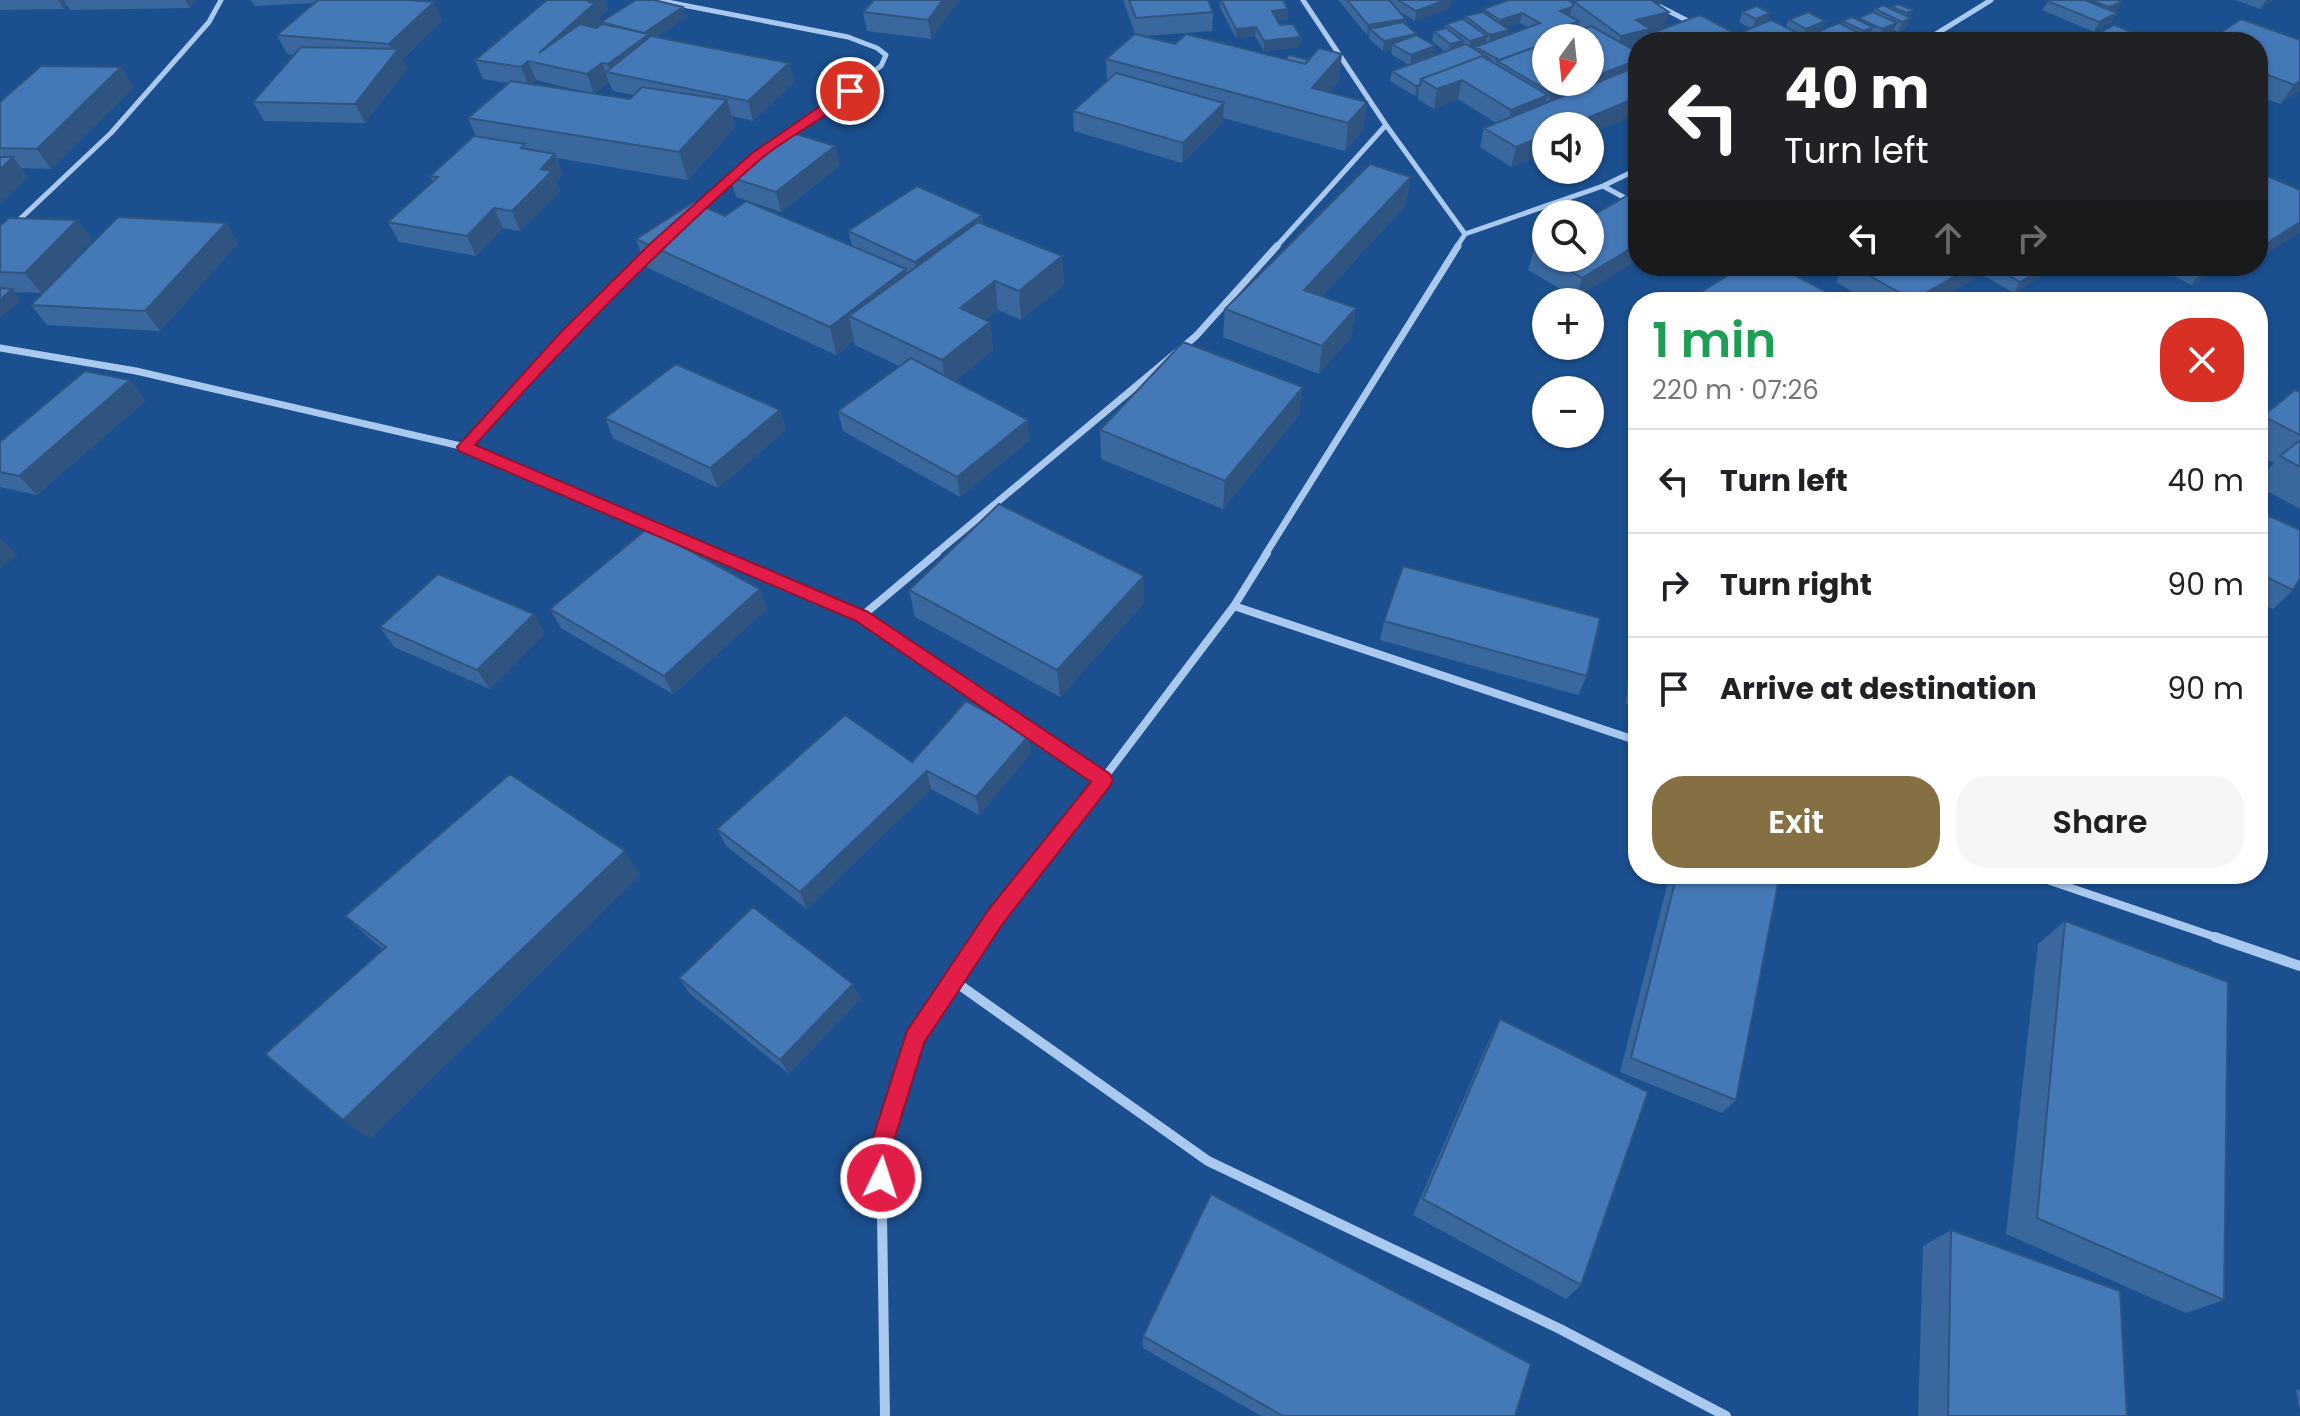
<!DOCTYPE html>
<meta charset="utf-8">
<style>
body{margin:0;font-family:Poppins,sans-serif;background:#f6f6f6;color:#202124;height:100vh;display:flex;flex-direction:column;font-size:30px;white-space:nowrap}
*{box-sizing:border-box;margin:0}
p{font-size:26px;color:#757577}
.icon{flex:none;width:44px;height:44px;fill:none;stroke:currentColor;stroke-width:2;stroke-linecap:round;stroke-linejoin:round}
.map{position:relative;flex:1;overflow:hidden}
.sheet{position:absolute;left:1628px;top:292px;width:640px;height:592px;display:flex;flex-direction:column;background:#fff;border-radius:32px;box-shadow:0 2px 6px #0004}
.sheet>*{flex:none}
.top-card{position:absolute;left:1628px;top:32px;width:640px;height:244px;border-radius:32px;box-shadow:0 2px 6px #0004;background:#202124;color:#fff;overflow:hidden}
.needle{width:52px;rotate:195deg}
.buttons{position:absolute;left:1532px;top:24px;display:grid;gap:16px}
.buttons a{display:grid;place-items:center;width:72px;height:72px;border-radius:50%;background:#fff;box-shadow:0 2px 6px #0004;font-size:40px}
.pin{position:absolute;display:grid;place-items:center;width:68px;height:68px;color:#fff;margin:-34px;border:4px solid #fff;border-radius:50%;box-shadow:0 2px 8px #0007}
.me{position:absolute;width:88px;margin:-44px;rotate:4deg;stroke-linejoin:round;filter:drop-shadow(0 0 6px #0008)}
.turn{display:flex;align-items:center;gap:28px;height:168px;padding:0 24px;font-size:36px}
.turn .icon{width:104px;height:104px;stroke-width:2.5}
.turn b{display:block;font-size:56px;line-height:68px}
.lanes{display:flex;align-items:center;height:76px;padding:0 24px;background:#0003;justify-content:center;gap:40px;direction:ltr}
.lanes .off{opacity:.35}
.round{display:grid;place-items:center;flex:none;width:84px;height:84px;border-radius:32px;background:#f6f6f6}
.overview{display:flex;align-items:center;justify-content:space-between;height:136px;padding:0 24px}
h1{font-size:48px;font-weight:600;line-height:60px;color:#1e9e55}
.button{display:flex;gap:16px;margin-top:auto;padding:16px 24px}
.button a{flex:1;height:92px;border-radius:32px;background:#847042;color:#fff;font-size:32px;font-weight:600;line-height:92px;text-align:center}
.button a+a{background:#f6f6f6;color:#202124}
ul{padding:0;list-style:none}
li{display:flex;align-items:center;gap:24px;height:104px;padding:0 24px;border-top:2px solid #e0e0e0}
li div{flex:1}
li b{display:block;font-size:30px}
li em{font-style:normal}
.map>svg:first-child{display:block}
</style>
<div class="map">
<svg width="2300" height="1416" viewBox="0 0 2300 1416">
<rect width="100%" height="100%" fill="#1b4f8f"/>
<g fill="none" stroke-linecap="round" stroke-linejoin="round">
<path stroke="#a9c9ee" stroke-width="5" d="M657,0L848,37L877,48L886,55L881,66L755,156L694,212
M1303,0L1386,125L1465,234
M1647,0L1694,24
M1936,34L1953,42
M1915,42L1936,34L1991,0
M1603,186L1638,205
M0,238L111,133L209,22L221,0
M1275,248L1386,125
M1456,248L1465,234L1603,186L1638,169"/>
<path stroke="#a9c9ee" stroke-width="7" d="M0,348L136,371L465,447L720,555
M465,447L566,335L651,250
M934,555L1196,336L1277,246
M1265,555L1458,246"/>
<path stroke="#a9c9ee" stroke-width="8" d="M715,553L862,616L1104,780
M1234,606L1638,741
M862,616L937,553
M2030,874L2221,939
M982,939L1234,606L1267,553"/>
<path stroke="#a9c9ee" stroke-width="10" d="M2215,937L2300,966
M954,981L1208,1161L1560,1329L1726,1416
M885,1416L881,1147L914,1039L983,937"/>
</g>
<path fill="#3a679d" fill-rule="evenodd" d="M0,0H197L190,8L70,10L67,5L64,9L0,10Z
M251,0H409L442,21L403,59L407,69L365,123L264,121L253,102L294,55L287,54L277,35L314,3L254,6Z
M547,0H605L608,10L600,17L595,28H596L602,24L601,22L683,7L686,17L656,37L789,63L794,82L753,121L732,116L735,127L688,180L557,158L563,174L556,182L560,191L520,231L503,228L476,256L399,242L388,222L433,182L430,176L476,136L468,118L508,83L483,79L475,60ZM536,80L589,93L531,84ZM609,82L613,91L633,95L630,99L594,94Z
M874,0H959L931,39L867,31L863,12Z
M1123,0H1208L1213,12L1212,31L1145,36L1339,81L1329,92L1367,102L1363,130L1345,151L1223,118V122L1182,163L1074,131L1073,111L1107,81L1106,59L1135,34Z
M1220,0H1283L1288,9V19L1277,20L1280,25L1301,37L1300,47L1264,51L1255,36L1236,38L1220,8Z
M1338,0H1452L1450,8L1415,21L1399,11L1406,19V24L1433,56L1445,52L1432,41L1434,31L1445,28L1446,24L1464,20L1465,16L1482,12L1483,9L1509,0H1661L1659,6L1664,28L1742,37L1744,31L1751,28L1739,22L1742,12L1770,13L1767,21L1786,27L1789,20L1825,21L1821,31L1806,37L1805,41L1815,37L1817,32L1841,24L1842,21L1858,20V18L1873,12L1875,9H1891L1892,7L1913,10L1906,28L1898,32L1894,30L1892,33L1878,39L1870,35L1869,37L1863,40L1862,42H1651L1654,33L1648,35L1646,42H1638V50H1635L1546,126V153L1511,167L1480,147L1484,128L1496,123L1458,99L1434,109L1418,99V95L1415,96L1390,81L1392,71L1409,65L1391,54L1392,49L1383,51L1369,39V34L1367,35ZM1520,23L1528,27L1508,34L1509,30L1505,27Z
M2049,0H2118L2122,2L2115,12L2111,22L2094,32L2042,10Z
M2235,0H2273L2260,9Z
M2300,40V90L2280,104L2258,96V42Z
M134,87L51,169L21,168L28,177L0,204V102Z
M840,165L781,212L736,197L730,177Z
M2258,172L2300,190L2258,259Z
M1637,190L1576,298L1528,270L1534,249L1546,242V258H1590Z
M1406,205L1322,296L1356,308L1351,337L1319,374L1223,337L1225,309Z
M982,215L983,224L1062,256L1064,285L1021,320L998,310L985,320L990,322L993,350L955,381L1030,440L960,497L843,431L838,411L899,366L855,345L854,341L836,355L646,267L636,239L725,216L852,246L848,231Z
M77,220L92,240L41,293L14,292L21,300L0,318V226Z
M226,223L238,243L160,331L47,325L31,305Z
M1844,266H2044L2039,277L2014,293L1984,276L1986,272L1934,302H1870L1836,282Z
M2155,266H2226L2191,285Z
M2300,392V509L2258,486V480L2274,463L2258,455V421L2263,416Z
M146,400L37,495L0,487V442Z
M780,410L786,430L718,488L613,438L605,418Z
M1299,415L1223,509L1101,459L1100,430Z
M2258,511L2293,590L2273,609L2258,602Z
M1638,541V707L1626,704Z
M760,589L767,609L673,694L561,628L550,609Z
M909,590L1144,603L1060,697L915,617Z
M1384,621L1587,676L1578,695L1380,640Z
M380,627L545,633L490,689L394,647Z
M1031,753L979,815L931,789L807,909L726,846L717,829L912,762Z
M1670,874H1780L1736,1100L1722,1113L1620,1072Z
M640,875L370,1139L383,949L369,938L345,916Z
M2065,921L2224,1300L2186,1313L2006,1234L2038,944Z
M679,978L853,984L860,999L789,1074L689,993Z
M1500,1019L1581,1285L1566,1299L1413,1215L1489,1040Z
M1951,1230L2127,1416H1918L1923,1246Z
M1143,1336L1515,1416H1261L1143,1348Z
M2300,1389V1411L2296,1390Z"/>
<path fill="#305480" d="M58,0H64L67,5L64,9Z
M185,0H197L190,8Z
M592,0H605L608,10L600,17L601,22L553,66L539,53Z
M943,0H959L931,39L928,20Z
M1446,0H1452L1450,8L1415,21L1416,11Z
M1647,0H1661L1656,14Z
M2266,0H2273L2260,9Z
M434,2L442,21L403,59L407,69L365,123L355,104L394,55L389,44Z
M2122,2L2117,11L2103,17L2109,7Z
M683,7L686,17L651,41L611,73L608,64L644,33Z
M1572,7L1570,17L1560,11Z
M1288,9V19L1271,21L1272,11Z
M1913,10L1906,28L1898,32L1907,13Z
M1669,12L1663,31L1654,32V33L1648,35L1646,42H1638V50L1615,55L1621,36L1636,20Z
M1522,13L1520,23L1498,30L1500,20Z
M1770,13L1767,23L1752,29L1756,19Z
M2117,13L2111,22L2094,32L2099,22Z
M1406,19L1405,29H1370L1369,34L1367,35L1368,25Z
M1579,21L1576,31L1558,38L1553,31Z
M1825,21L1821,31L1802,39L1806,29Z
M1897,23L1892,33L1878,39L1882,29Z
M1256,27L1255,36L1236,38V29Z
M1873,27L1869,37L1863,40L1862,42H1850L1861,37L1864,31Z
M1509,30L1507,40L1488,45L1490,35Z
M1417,34L1415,44H1392V49L1383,51L1384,41Z
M1487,36L1485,46L1475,47V49L1468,51L1470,41Z
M1301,37L1300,47L1264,51V41Z
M1463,41L1462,51L1448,54L1450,44Z
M1435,46L1433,56L1410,65L1411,55Z
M1342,54L1339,81L1311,113L1312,88Z
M1638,60V77L1546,112L1551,93L1579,82H1590V78Z
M528,61L536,80L529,86L521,67Z
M602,63L609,82L594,94L587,74Z
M789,63L794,82L753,121L748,101Z
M121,67L134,87L51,169L37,149Z
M1462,80L1458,99L1434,109L1437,89Z
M2300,81V90L2280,104L2294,85Z
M1420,85L1418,95L1415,96L1416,86Z
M1548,95L1543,115L1507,129L1511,110Z
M1638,97V114L1590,134V126H1568Z
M727,100L735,127L688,180L679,152Z
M1367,102L1363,130L1345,151L1348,123Z
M1224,103L1223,122L1182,163L1183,143Z
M1546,135V153L1511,167L1516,147Z
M835,146L840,165L781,212L776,192Z
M555,154L563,174L556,182L560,191L520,231L512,211L541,169Z
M13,157L28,177L0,204V169Z
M1411,177L1406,205L1301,318L1304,290Z
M494,208L503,228L476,256L467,236Z
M982,215L985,235L918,282L915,262Z
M77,220L92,240L41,293L25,273Z
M2300,222V232L2258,259V254L2266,244Z
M226,223L238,243L160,331L145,311Z
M1638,244V260L1576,298L1582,278Z
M1062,256L1064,285L1021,320L1019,291Z
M1973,266H1989L1986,272L1934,302H1912Z
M2205,266H2226L2191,285Z
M2046,267L2039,277L2014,293L2020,282Z
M906,269L911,297L849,316L854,341L836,355L830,327Z
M995,281L998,310L964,337L960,308Z
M12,289L21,300L0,318V300Z
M1356,308L1351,337L1319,374L1322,346Z
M990,322L993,350L946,388L942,360Z
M130,380L146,400L37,495L19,476Z
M1303,387L1299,415L1223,509L1225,481Z
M780,410L786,430L718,488L710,468Z
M1028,420L1030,440L960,497L957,477Z
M0,537L18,555L0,568Z
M1144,576V603L1060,697L1057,670Z
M760,589L767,609L673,694L664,676Z
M534,614L545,633L490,689L477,670Z
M1029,735L1031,753L979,815L976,797Z
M927,771L931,789L807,909L800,892Z
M625,851L640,875L370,1139L343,1120Z
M853,984L860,999L789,1074L780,1060Z"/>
<path fill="#4478b7" stroke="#305480" stroke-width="2" d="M318,0H409L434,2L389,44L277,35Z
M547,0H592L589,2L595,3L539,53L580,24L596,28L602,24L649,34L608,64L602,63L587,74L528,61L521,67L475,60Z
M636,0H654L683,7L644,33L601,22Z
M874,0H943L928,20L863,12Z
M1129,0H1208L1213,12L1136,18Z
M1221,0H1283L1288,9L1272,11L1280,25L1293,24L1301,37L1264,41L1256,27L1236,29Z
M1347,0H1389L1406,19L1368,25Z
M1398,0H1446L1416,11Z
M1509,0H1568L1573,3L1572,7L1560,11L1579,21L1553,31L1563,36L1559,38H1546V43L1499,60L1475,47L1540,23L1522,13L1500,20L1483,9Z
M1580,0H1651L1669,12L1636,20L1650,29L1621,36L1573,1Z
M2049,0H2085L2117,13L2099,22L2047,1Z
M2090,0H2118L2122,2L2109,7Z
M1898,4L1913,10L1907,13L1892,7Z
M1883,5L1911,18L1902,22L1875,9Z
M1757,6L1770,13L1756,19L1742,12Z
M1483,12L1509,30L1490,35L1465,16Z
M1808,12L1825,21L1806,29L1789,20Z
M1873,12L1897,23L1882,29L1858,18Z
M1700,15L1752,42H1673L1654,32Z
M1852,17L1873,27L1864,31L1842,21Z
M1463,19L1487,36L1470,41L1446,24Z
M2241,19L2300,40V81L2294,85L2258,71V42H2207Z
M1771,20L1806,37L1794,42H1766L1744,31Z
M1403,22L1417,34L1384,41L1370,29Z
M1839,23L1865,36L1850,42H1836L1817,32Z
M2114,25L2157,42H2082Z
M1591,26L1638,52V60L1590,78V38H1559Z
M1446,28L1463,41L1450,44L1434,31Z
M1135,34L1175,44L1186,34L1305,64L1319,48L1342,54L1312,88L1367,102L1348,123L1106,59Z
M1416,35L1435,46L1411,55L1392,44Z
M651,36L789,63L748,101L606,72Z
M1816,36L1828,42H1803Z
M1546,43V82H1579L1551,93L1497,61Z
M1466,44L1490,59L1488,60L1482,56L1421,79L1420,85L1416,86L1392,71Z
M301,47L398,49L355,104L253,102Z
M1289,55L1309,60L1305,64L1285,59Z
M1482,56L1548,95L1511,110L1462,80L1437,89L1421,79Z
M41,66L121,67L37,149L0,148V102Z
M1638,66V97L1568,126H1546V135L1516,147L1484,128Z
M1116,73L1224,103L1183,143L1073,111Z
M511,81L630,99L642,87L727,100L679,152L468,118Z
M790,132L835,146L776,192L730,177Z
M474,136L525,144L521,148L555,154L541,169L552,171L512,211L494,208L467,236L388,222L438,177L430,176Z
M0,157H13L0,169Z
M1370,164L1411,177L1304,290L1356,308L1322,346L1225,309Z
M2258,172L2300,190V222L2266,244L2258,240Z
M917,186L982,215L915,262L848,231Z
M1637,190L1638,191V244L1582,278L1548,258H1590V217Z
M746,201L906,269L830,327L636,239L694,202L725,216Z
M118,217L226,223L145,311L31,305Z
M9,218L77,220L25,273L0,272V226Z
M978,222L1062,256L1019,291L995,281L960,308L990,322L942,360L849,316Z
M1546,242V257L1534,249Z
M1743,266H1778L1834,296L1825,302H1685Z
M1852,266H1973L1913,300Z
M1991,266H2044L2046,267L2020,282Z
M0,288L12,289L0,300Z
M1183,342L1303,387L1225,481L1100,430Z
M911,358L1028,420L957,477L838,411Z
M676,364L780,410L710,468L605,418Z
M85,371L130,380L19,476L0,472V442Z
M2295,390L2300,392V435L2263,416Z
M2300,440V467L2280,456Z
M999,504L1144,576L1057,670L909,590Z
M2258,511L2300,530V578L2293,590L2258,573Z
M648,528L760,589L664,676L550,609Z
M1403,566L1600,618L1587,676L1384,621Z
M438,574L534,614L477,670L380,627Z
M966,701L1029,735L976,797L927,771L800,892L717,829L845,715L912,762Z
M510,774L625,851L343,1120L265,1054L386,947L345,916Z
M1677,874H1780L1736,1100L1631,1058Z
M753,907L853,984L780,1060L679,978Z
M2065,921L2228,982L2224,1300L2037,1218Z
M1500,1019L1648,1092L1581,1285L1423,1199Z
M1211,1194L1531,1364L1515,1416H1283L1143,1336Z
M1951,1230L2120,1291L2127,1416H1948Z"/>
<path fill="#e11d48" stroke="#92132f" stroke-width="2" d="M845,89L855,91C827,120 786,136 756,163C656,251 564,346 475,445L868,612L1110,774L1113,780L1110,786L1004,922L924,1043L892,1147L893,1178L889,1186L881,1190L873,1186L870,1178V1147L907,1031L989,909L1091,782L856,621L459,451L457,447L561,332L651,243L751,154Z"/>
</svg>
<div class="buttons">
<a><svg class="needle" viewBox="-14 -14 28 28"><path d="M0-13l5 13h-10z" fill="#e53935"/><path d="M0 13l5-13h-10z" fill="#757577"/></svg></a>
<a><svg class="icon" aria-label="sound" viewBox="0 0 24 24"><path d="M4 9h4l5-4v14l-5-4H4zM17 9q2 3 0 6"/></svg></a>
<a><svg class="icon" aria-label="search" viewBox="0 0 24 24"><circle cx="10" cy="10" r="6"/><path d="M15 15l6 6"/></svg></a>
<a>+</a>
<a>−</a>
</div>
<div class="pin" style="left:850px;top:91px;background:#d93025"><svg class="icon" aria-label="arrive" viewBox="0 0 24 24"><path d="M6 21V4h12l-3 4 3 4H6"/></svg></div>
<svg class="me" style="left:881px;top:1178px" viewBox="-20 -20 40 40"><circle r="17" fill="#e11d48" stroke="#fff" stroke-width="3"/><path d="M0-11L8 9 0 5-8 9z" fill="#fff"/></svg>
<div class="top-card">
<div class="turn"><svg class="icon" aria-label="left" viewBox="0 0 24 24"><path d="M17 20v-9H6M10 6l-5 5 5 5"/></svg><div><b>40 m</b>Turn left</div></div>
<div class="lanes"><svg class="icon" aria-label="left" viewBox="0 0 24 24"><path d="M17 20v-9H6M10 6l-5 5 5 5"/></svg><svg class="icon off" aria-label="ahead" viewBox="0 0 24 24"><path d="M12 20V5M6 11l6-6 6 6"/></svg><svg class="icon off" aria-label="right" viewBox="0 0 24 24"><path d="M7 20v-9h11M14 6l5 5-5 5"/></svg></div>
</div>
<section class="sheet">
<div class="overview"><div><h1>1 min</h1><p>220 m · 07:26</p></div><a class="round" style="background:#d93025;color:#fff"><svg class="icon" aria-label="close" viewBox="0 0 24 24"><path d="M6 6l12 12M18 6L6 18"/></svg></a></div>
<ul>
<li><svg class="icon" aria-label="left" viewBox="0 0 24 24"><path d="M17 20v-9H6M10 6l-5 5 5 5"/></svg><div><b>Turn left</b></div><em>40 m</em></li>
<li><svg class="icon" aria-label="right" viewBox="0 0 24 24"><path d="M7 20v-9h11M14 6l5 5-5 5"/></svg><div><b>Turn right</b></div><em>90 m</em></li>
<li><svg class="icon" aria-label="arrive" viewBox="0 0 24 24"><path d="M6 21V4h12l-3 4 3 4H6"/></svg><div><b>Arrive at destination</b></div><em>90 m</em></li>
</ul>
<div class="button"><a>Exit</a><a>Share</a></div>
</section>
</div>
